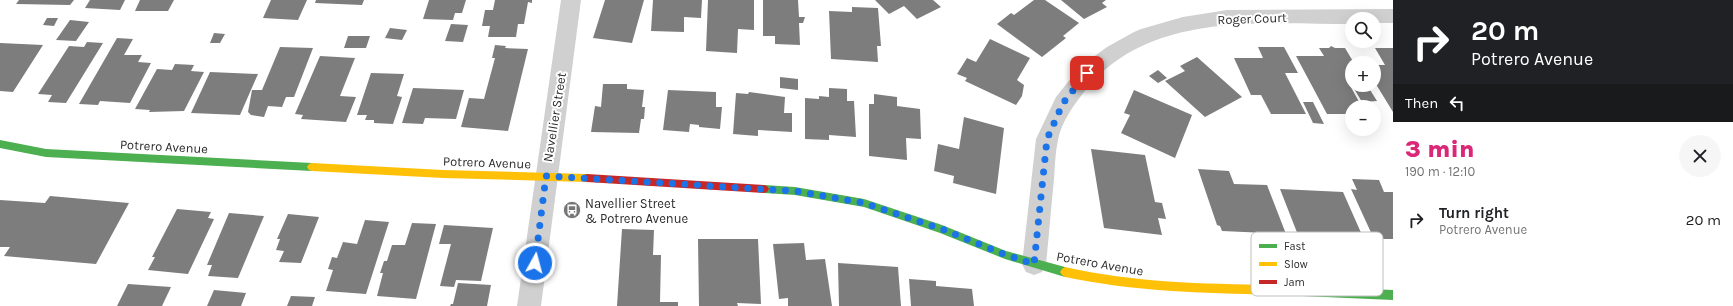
<!DOCTYPE html>
<meta charset="utf-8">
<style>
body{margin:0;font-family:Karla,sans-serif;background:#f6f6f6;color:#202124;height:100vh;display:flex;flex-direction:column;font-size:15px;white-space:nowrap}
*{box-sizing:border-box;margin:0}
p{font-size:13px;color:#757577}
.icon{flex:none;width:22px;height:22px;fill:none;stroke:currentColor;stroke-width:2;stroke-linecap:round;stroke-linejoin:round}
.map{position:relative;flex:1;overflow:hidden}
.panel{display:flex;flex-direction:column;background:#fff;width:340px}
.panel>*{flex:none}
.top-card{background:#202124;color:#fff;overflow:hidden}
.fabs{position:absolute;left:1345px;top:12px;display:grid;gap:8px}
.fabs a{display:grid;place-items:center;width:36px;height:36px;border-radius:50%;background:#fff;box-shadow:0 4px 16px #0002;font-size:20px}
.pin{position:absolute;display:grid;place-items:center;width:34px;height:34px;color:#fff;margin:-17px;border-radius:8px;box-shadow:0 2px 6px #0006}
.me{position:absolute;width:44px;margin:-22px;rotate:7deg;stroke-linejoin:round;filter:drop-shadow(0 0 3px #0008)}
.turn{display:flex;align-items:center;gap:14px;height:84px;padding:0 12px;font-size:18px}
.turn .icon{width:52px;height:52px;stroke-width:2.5}
.turn b{display:block;font-size:28px;line-height:34px}
.then{display:flex;align-items:center;height:38px;padding:0 12px;background:#0003;gap:8px;font-size:15px}
.round{display:grid;place-items:center;flex:none;width:42px;height:42px;border-radius:21px;background:#f6f6f6}
.headline{display:flex;align-items:center;justify-content:space-between;height:68px;padding:0 12px}
h1{font-size:24px;font-weight:800;line-height:30px;color:#db2777}
ul{padding:0;list-style:none}
li{display:flex;align-items:center;gap:12px;height:60px;padding:0 12px}
li div{flex:1}
li b{display:block;font-size:15px}
li em{font-style:normal}
main{display:flex;flex:1;min-height:0}
.map>svg:first-child{display:block}
</style>
<main>
<div class="map">
<svg width="1393" height="306" viewBox="0 0 1393 306">
<rect width="100%" height="100%" fill="#fff"/>
<path fill="#7d7d7d" d="M19,0H74L70,5L16,4Z
M90,0H125L120,10L85,8Z
M140,0H174L168,11H135Z
M271,0H307L298,20L263,18Z
M316,0H364L362,5L315,3Z
M429,0H466L462,13H455L453,20L423,19Z
M495,0H532V3L528,2L524,24H518L516,37H488L490,26H482L485,10H493Z
M605,0H644L632,43L593,38Z
M653,0H702L701,18L684,17V32L651,31Z
M708,0H754V30L738,29L737,53L706,51Z
M763,0H798L799,17H805L803,23H799L800,45L775,44V36H763Z
M875,0H933L941,7L917,19L904,6L889,14Z
M1034,0H1045L1079,23L1063,36L1066,38L1042,57L997,24L1011,13L1014,15Z
M1061,0H1106L1102,3L1107,7L1084,19Z
M852,7L878,8L881,46H877L878,62L831,59L829,11L852,12Z
M47,18H58L54,26L43,25Z
M70,20L89,22L76,41L56,40Z
M451,24L468,25L463,42L445,41Z
M390,28L407,30L402,40L385,38Z
M214,33L225,34L220,43H210Z
M348,36H370L366,48H344Z
M117,38L133,39L124,55H142L138,62L151,63L130,103L100,101L98,105L79,104Z
M990,39L1030,58L1017,80L1024,85L1022,96L1016,105L965,81L967,78L957,74L967,58L976,62Z
M87,42L103,43L66,103L48,102L52,95L38,94L69,46L84,47Z
M0,43L43,45L13,92L0,91Z
M495,45L506,46L505,48L528,49L508,131L461,127L469,98L484,99L495,58H492Z
M1331,46L1335,48H1345L1354,63H1352V82H1348L1362,107H1352V114H1327L1296,56H1324L1319,48H1329Z
M280,47L313,48L294,97H286L282,107L268,106L264,117L251,115L248,112L252,90H262Z
M1258,47H1284L1298,73H1285L1306,114H1271L1261,95H1251L1234,58H1263Z
M1375,48H1393V112L1374,81V65H1385Z
M320,56L355,58L340,96L356,97L346,122L301,119L303,115L295,114Z
M1197,57L1242,97L1205,117L1165,81L1185,71L1180,66Z
M175,64L194,65L191,71L204,72L184,111L149,112L150,110L135,109L157,69L172,70Z
M1158,70L1167,78L1158,83L1149,76Z
M210,72L258,74L240,115L191,113Z
M371,73L404,74L397,96L402,97L393,124L374,123V120H365L367,115H357Z
M780,77L798,79V90L780,88Z
M1350,82H1352V85H1367L1377,101L1362,102Z
M603,84H627V89L644,90L642,107H645L644,119H641L639,133L591,132L595,106L601,107Z
M413,88L464,90L456,119L425,118L423,124L402,123Z
M829,88L847,89V101H854L856,137L829,135V140L805,139V98L819,99V96L829,97Z
M668,90L716,92V107H722L720,129L699,127V125L690,124L689,132L663,130Z
M1134,90L1192,115L1175,158L1121,133L1130,115L1124,113Z
M749,92L785,97L784,113H792V132L758,130V136L733,134L736,93L748,94Z
M874,94L897,97V106L920,109L921,139L906,138L907,160L869,156V104H874Z
M1303,102H1313L1324,124L1313,123Z
M964,117L1004,128L996,194L953,183L954,176L934,171L938,144L959,149Z
M1091,149L1145,155L1155,202L1162,203L1166,219L1158,218L1162,235L1104,228Z
M1198,169L1229,171L1234,184L1267,185L1286,234L1222,231L1220,226L1217,225Z
M1352,179L1379,180L1384,192H1393V239H1374L1351,189L1357,190Z
M1280,189L1343,192L1362,235L1331,233L1333,237L1298,235Z
M50,196L129,203L96,264L4,256L10,247H0V200L45,203Z
M177,209L211,212L208,218L214,219L188,274L148,270L155,257H152Z
M229,213L264,216L238,278L208,276L212,265H207Z
M288,214L319,217L301,263L279,262L284,251L276,250L280,239H277Z
M365,220L389,222L366,294L326,291L333,270L328,269L332,257L337,258L343,242L357,244Z
M412,223L436,224L416,299L377,296L383,273H380L384,261H387L392,245H405Z
M444,225L493,228L481,281L456,280L454,287L440,286L451,244H439Z
M622,229L654,230L653,255H661L660,302H678V306H617Z
M698,239H758L761,304L737,303L738,306H699Z
M804,243L806,260L825,259L832,306H788V298L779,299L773,244Z
M838,263L898,267L901,306H839Z
M909,279L936,281V286L972,289L974,306H911Z
M458,283L491,285L487,306H450L451,304H453Z
M128,284L171,287L162,306H117Z
M214,290L246,293L241,306H207Z
M291,296L315,297L312,306H287Z"/>
<g fill="none" stroke-linecap="round" stroke-linejoin="round">
<path fill="#d0d0d0" fill-rule="evenodd" d="M561,0H581L541,306H517Z
M1393,9V23H1374V19H1352V24C1260,24 1147,11 1084,92C1073,106 1061,123 1058,140C1055,153 1055,166 1054,179C1051,208 1049,236 1046,264L1042,272L1034,275L1026,272L1022,264L1036,139L1056,97L1080,67L1107,47L1134,32L1141,29L1183,17L1227,10Z"/>
<path fill="#4caf50" fill-rule="evenodd" d="M0,140L46,149L312,163L315,164L317,167L315,170L312,171L46,157L0,148Z
M764,185L795,187L864,199L942,225L1006,251L1065,267L1068,269L1070,272L1068,275L1065,277L1005,259L940,233L864,207L795,195L764,193L761,192L759,189L761,186Z
M1279,285L1393,290V300L1279,295L1275,293L1274,290L1275,287Z"/>
<path fill="#ffc107" fill-rule="evenodd" d="M312,163L443,170L587,174L590,175L592,178L590,181L587,182L443,178L312,171L309,170L307,167L309,164Z
M1065,267C1136,283 1207,284 1279,285L1283,287L1284,290L1283,293L1279,295C1207,293 1136,292 1065,277L1062,275L1060,272L1062,269Z"/>
<path fill="#c62828" fill-rule="evenodd" d="M587,174L764,185L767,186L769,189L767,192L764,193L587,182L584,181L582,178L584,175Z"/>
</g>
<g fill="none" stroke-linecap="round" stroke-linejoin="round">
<path stroke="#1a73e8" stroke-width="7" stroke-dasharray="0 12.6" d="M535,263L546,176L795,191L864,203L942,229L1006,255L1034,264L1047,139L1063,103L1087,73"/>
</g>
<defs>
<symbol id="bus-disc" viewBox="-11 -11 22 22"><circle r="9.5" fill="#757575" stroke="#fff"/><path d="M-5-6H5V4H4V6H2V4H-2V6H-4V4H-5ZM-3.5-4V0h7V-4ZM-3.5 1.2v1.5H-2V1.2ZM2 1.2v1.5H3.5V1.2Z" fill="#fff"/></symbol>
</defs>
<g fill-rule="evenodd">
<use href="#bus-disc" x="562" y="200" width="20" height="20"/>
</g>
<g text-anchor="middle" stroke-width="4" stroke-linejoin="round" paint-order="stroke">
<g font-size="13" fill="#2b2b2b" stroke="#fff">
<text transform="translate(1252 18) rotate(-2)" y="5">Roger Court</text>
<text transform="translate(554 117) rotate(-81)" y="5">Navellier Street</text>
<text transform="translate(164 146) rotate(3)" y="5">Potrero Avenue</text>
<text transform="translate(487 162) rotate(2)" y="5">Potrero Avenue</text>
<text transform="translate(1100 263) rotate(10)" y="5">Potrero Avenue</text>
</g>
<g font-size="13" fill="#2b2b2b" stroke="#fff" text-anchor="start">
<text x="585" y="208">Navellier Street<tspan x="585" dy="15">&amp; Potrero Avenue</tspan></text>
</g>
</g>
<rect x="1251" y="232" width="132" height="64" rx="6" fill="#fff" stroke="#bfbfbf" stroke-width="1"/>
<rect x="1259" y="244" width="18" height="4" fill="#4caf50"/>
<rect x="1259" y="262" width="18" height="4" fill="#ffc107"/>
<rect x="1259" y="280" width="18" height="4" fill="#c62828"/>
<g font-size="11" fill="#2b2b2b">
<text x="1284" y="250">Fast</text>
<text x="1284" y="268">Slow</text>
<text x="1284" y="286">Jam</text>
</g>
</svg>
<div class="fabs">
<a><svg class="icon" aria-label="search" viewBox="0 0 24 24"><circle cx="10" cy="10" r="6"/><path d="M15 15l6 6"/></svg></a>
<a>+</a>
<a>−</a>
</div>
<div class="pin" style="left:1087px;top:73px;background:#d93025"><svg class="icon" aria-label="arrive" viewBox="0 0 24 24"><path d="M6 21V4h12l-3 4 3 4H6"/></svg></div>
<svg class="me" style="left:535px;top:263px" viewBox="-20 -20 40 40"><circle r="17" fill="#1a73e8" stroke="#fff" stroke-width="3"/><path d="M0-11L8 9 0 5-8 9z" fill="#fff"/></svg>
</div>
<section class="panel">
<div class="top-card">
<div class="turn"><svg class="icon" aria-label="right" viewBox="0 0 24 24"><path d="M7 20v-9h11M14 6l5 5-5 5"/></svg><div><b>20 m</b>Potrero Avenue</div></div>
<div class="then">Then<svg class="icon" aria-label="left" viewBox="0 0 24 24"><path d="M17 20v-9H6M10 6l-5 5 5 5"/></svg></div>
</div>
<div class="headline"><div><h1>3 min</h1><p>190 m · 12:10</p></div><a class="round"><svg class="icon" aria-label="close" viewBox="0 0 24 24"><path d="M6 6l12 12M18 6L6 18"/></svg></a></div>
<ul>
<li><svg class="icon" aria-label="right" viewBox="0 0 24 24"><path d="M7 20v-9h11M14 6l5 5-5 5"/></svg><div><b>Turn right</b><p>Potrero Avenue</p></div><em>20 m</em></li>
</ul>
</section>
</main>
